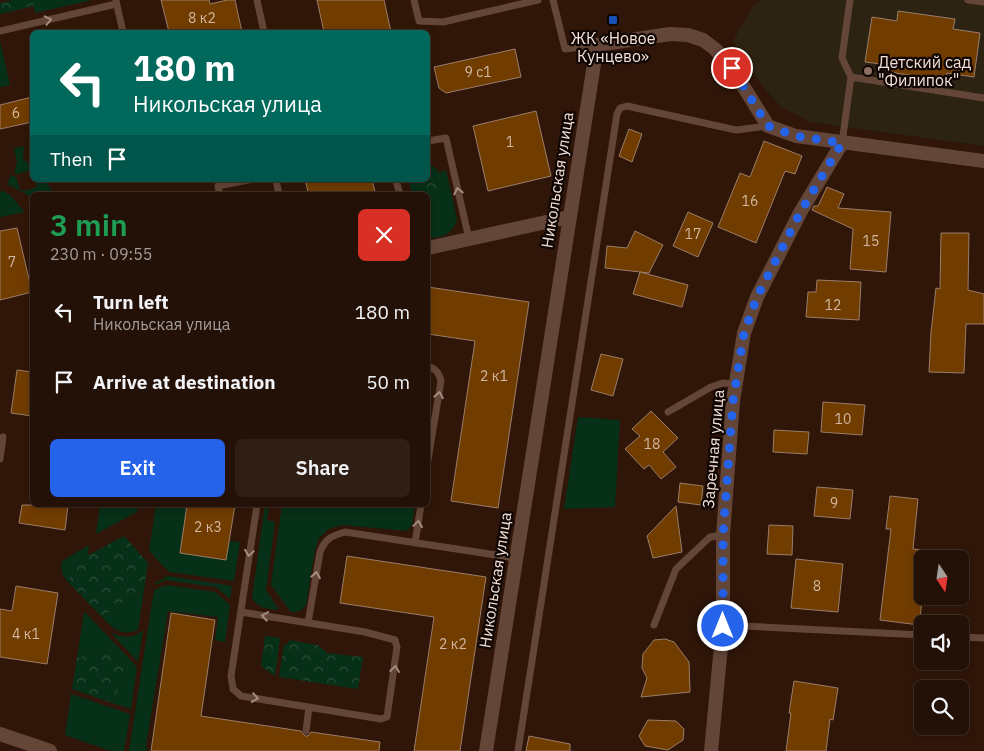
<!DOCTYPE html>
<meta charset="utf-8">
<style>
body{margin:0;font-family:"IBM Plex Sans",sans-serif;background:#2f1e14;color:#f1f3f6;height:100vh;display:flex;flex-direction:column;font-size:19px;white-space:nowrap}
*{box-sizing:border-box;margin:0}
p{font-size:16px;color:#a39d9b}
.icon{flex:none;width:28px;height:28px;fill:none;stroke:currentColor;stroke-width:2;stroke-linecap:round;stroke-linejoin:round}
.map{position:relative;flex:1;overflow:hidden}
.sheet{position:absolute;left:30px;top:192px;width:400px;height:315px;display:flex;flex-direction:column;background:#231006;border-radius:8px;box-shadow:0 2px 8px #0003,0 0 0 1px #403028}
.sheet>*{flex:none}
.top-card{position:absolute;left:30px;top:30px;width:400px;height:152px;border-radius:8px;box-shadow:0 2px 8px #0003,0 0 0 1px #403028;background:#00695c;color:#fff;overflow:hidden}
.needle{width:32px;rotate:167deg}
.tools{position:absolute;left:914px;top:550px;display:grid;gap:10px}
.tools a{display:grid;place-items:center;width:55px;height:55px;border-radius:8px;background:#231006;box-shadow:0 2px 8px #0003,0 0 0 1px #403028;font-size:25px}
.pin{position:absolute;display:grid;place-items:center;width:42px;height:42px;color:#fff;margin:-21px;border:2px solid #fff;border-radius:50%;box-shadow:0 1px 5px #0007}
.me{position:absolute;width:55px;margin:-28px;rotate:0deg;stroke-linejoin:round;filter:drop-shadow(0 0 4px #0008)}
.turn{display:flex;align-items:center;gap:18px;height:105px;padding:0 20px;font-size:22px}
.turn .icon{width:65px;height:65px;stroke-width:2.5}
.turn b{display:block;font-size:35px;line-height:42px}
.then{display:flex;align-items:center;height:48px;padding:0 20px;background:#0003;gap:10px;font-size:19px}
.round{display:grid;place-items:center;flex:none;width:52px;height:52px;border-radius:8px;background:#2f1e14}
.summary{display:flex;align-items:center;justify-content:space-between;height:85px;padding:0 20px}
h1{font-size:30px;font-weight:600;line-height:38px;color:#1e9e55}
.primary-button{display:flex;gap:10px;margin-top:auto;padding:10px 20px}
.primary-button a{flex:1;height:58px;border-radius:8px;background:#2563eb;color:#fff;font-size:20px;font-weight:600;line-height:58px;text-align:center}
.primary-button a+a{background:#2f1e14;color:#f1f3f6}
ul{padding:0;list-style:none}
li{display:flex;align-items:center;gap:15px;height:70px;padding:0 20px}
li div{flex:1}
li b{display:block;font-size:19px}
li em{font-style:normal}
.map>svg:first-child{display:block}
</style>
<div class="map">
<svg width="984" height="751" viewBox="0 0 984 751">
<defs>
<pattern id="park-crowns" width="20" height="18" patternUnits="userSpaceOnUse" patternTransform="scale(1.25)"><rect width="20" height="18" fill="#073018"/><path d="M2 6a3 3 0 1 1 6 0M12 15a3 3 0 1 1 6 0" fill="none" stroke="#2c4e39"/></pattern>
</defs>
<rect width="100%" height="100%" fill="#2f1608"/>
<path fill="#2c2313" d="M761,0H984V146L810,122L781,107L761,84L733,41L754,4Z"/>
<path fill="#073018" d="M32,0H92L35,13Z
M0,41L10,85L0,87Z
M24,146L23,160L31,164L32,170L17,174L14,172L17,163L14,148Z
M446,170L457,219C454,233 442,239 428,238V195H413L444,188L440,172Z
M11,175L16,177L20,190L25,191L37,187L35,180H44L55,194L32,195V197L7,184Z
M2,190L11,196L25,212L0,217V193Z
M578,417L620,420L615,507L564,509Z
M100,505H138L137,512L96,534Z
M156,505H187L181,553L226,560L229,541L240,542L234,581L169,572L149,551Z
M265,505H269L267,520L275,522L266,590L279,610C268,609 258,609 252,598Z
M282,505H415L412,525L407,531L342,525L329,529L319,538L315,550L306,605C302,611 298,612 291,612L271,585Z
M89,545L88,556L72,565L69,583C63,577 60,570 62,561Z
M168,576L232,586L230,599L216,587L165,580L155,585V583Z
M166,585L215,592L230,605L225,642L215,640L218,617L168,611L146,746L147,751H129L154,590Z
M144,590L138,630C121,637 112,628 101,616Z
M84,611L137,667L131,709L112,703L126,671L105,651L77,658Z
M143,630L138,662L111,633C122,638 134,639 143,630Z
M71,694L130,714L124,751H111L65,735Z"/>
<path fill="url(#park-crowns)" d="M13,0H32L34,6L0,14V3Z
M428,164C440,168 441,176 444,188L412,195L409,180H428Z
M124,536L148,563L144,590L101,616L69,583L72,564Z
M265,636L280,638L275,676L261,666Z
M289,640L318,645L327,653L363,657L358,689L279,677L284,644H288Z
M105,651L126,671L112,703L72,689L77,658Z"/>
<path fill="#713c00" stroke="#9a7d68" d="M161,0H209L210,4L227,0H235L242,32H169Z
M317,0H384L391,32H324Z
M898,11L955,19L953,29L980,33L974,77L947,73L946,81L889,72L890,65L865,62L872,17L897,21Z
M515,49L521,77L446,93L439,88L434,67Z
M32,97V122L0,129V105Z
M536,111L551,176L488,191L473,126Z
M629,129L642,134L632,162L619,156Z
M764,141L802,156L795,174L785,171L756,243L718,227L740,173L750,177Z
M305,180H372L376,195H309Z
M827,187L844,194L838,208L891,212L886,272L850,269L853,229L812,210L814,206H818Z
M688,212L713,223L698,257L673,246Z
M17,228L32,292L0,300V231Z
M635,231L663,245L649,273L605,268L607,246L627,248Z
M941,233H969L968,290L984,294V324H966L964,373L929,372L931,332L936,288L940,289Z
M640,272L688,285L682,307L633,294Z
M817,280L861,282L859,320L806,317L808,292H816Z
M428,287L529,302L498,508L451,501L475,341L428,334Z
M601,354L623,359L613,396L591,390Z
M17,370L32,372V416L11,413Z
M823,402L865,405L862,435L821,432Z
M651,411L678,438L663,452L676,467L661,479L649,465L644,469L625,449L640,436L632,429Z
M774,430L809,432L807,454L773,452Z
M680,483L703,486L701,505L678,502Z
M817,487L853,490L850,519L814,516Z
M890,496L918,499L913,549L922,550V602L919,625L880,620L891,529H886Z
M22,505H68L65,530L19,523Z
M187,505H235L226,560L180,553Z
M676,506L682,552L653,558L647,536Z
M769,525L793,526L792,555L767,554Z
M347,556L486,577L460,751H414L434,617L340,603Z
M796,559L843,564L838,612L791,608Z
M16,586L58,593L47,664L0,657V609L12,611Z
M171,613L215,620L201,716L301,731L305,736H308L311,732L380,742L379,751H151Z
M665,639L674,642L689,662L690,692L641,697L647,678L642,668L643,654L654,640Z
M794,681L838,688L833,720L830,719L826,751H786L791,713H789Z
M648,720L676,721L684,729L683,740L668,750L645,746L639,736Z
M529,736L570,744V751H526Z"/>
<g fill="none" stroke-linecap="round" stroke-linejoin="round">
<path stroke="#644638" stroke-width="7" d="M257,0L264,32
M414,0L419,21L443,22L538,0
M553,0L565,49L597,45
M850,0L842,58L851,77
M968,0L984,2
M116,1L123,32
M0,31L116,4
M428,141L446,138L469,239
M842,143L851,77L984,98
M276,180L279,195
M396,180L400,195
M220,195L218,186L248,180
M428,367C436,368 439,373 441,381L428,460
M668,412L711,387L723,383L735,384
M0,459L3,437
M415,543L421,505
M241,612L365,632L395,640L397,647L387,717L381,719L241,696L233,689L231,676L257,505
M308,623L320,552C325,539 331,536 345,532L516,558
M654,625L676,569L710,537L723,535
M723,625L922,635
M960,637L984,638
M306,731L309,707
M518,751L617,114L620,108L627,106L736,130L768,126"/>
<path stroke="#644638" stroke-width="14" d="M428,248L569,217
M0,734L50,751
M486,751L597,45L670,34L688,35L703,40L715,49L732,68L768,126L796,136L984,161
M711,751L723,625V535L733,401L744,333L757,297L801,211L842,143"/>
</g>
<defs><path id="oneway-chevron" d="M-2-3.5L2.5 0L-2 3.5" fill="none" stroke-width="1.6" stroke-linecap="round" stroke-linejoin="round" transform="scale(1.25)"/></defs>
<g stroke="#a48b80">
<use href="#oneway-chevron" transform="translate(48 20) rotate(-13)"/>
<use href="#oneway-chevron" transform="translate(458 191) rotate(-103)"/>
<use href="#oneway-chevron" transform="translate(439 395) rotate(-80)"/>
<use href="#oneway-chevron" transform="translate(418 524) rotate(-82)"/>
<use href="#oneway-chevron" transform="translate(249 553) rotate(99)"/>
<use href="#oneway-chevron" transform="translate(316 575) rotate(-81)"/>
<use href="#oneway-chevron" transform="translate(265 616) rotate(-171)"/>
<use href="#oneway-chevron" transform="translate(395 669) rotate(-83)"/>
<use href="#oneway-chevron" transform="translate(255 698) rotate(9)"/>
</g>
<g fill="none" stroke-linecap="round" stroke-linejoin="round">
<path stroke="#2563eb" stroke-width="9" stroke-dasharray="0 16.2" d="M723,626V535L733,401L744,333L757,297L801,211L842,143L796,136L768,126L732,68"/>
</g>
<rect fill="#1a4fb4" stroke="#0f0502" stroke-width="2" x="608" y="15" width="10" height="10" rx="2.5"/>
<circle fill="#8d6e63" stroke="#0f0502" stroke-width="2" cx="868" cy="71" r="5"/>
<g text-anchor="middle" stroke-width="4.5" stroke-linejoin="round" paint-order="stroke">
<g font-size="14" fill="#d2b7a1">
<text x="202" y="23">8 к2</text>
<text x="478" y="77">9 с1</text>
<text x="16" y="118">6</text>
<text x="510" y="147">1</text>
<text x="750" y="206">16</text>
<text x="693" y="239">17</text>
<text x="871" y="246">15</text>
<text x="12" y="267">7</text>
<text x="833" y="310">12</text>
<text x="494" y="381">2 к1</text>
<text x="843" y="424">10</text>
<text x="652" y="449">18</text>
<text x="834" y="508">9</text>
<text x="208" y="532">2 к3</text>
<text x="817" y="591">8</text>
<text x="26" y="639">4 к1</text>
<text x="453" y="649">2 к2</text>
</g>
<g font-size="16" fill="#f2e0d7" stroke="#0f0502">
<text x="613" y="44">ЖК «Новое<tspan x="613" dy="18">Кунцево»</tspan></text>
<text x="878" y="68" text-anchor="start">Детский сад<tspan x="878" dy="18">"Филипок"</tspan></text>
</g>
<g font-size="16" fill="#f2e0d7" stroke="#0f0502">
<text transform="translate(557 180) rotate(-81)" y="6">Никольская улица</text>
<text transform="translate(713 449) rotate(-85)" y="6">Заречная улица</text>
<text transform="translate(495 580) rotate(-81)" y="6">Никольская улица</text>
</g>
</g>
</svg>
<div class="tools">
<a><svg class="needle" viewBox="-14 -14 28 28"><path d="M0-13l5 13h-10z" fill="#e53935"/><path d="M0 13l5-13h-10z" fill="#a39d9b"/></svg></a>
<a><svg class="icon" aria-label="sound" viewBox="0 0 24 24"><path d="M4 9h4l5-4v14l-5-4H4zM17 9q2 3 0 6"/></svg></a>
<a><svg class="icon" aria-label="search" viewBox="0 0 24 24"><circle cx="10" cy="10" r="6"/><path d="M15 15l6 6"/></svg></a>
</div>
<div class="pin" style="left:732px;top:68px;background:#d93025"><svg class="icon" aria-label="arrive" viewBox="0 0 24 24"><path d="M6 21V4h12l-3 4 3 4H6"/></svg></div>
<svg class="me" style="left:723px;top:626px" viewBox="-20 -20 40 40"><circle r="17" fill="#2563eb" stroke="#fff" stroke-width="3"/><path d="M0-11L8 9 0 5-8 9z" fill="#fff"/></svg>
<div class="top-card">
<div class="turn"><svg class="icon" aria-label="left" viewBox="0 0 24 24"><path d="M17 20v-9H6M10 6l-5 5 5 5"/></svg><div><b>180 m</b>Никольская улица</div></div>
<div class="then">Then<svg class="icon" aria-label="arrive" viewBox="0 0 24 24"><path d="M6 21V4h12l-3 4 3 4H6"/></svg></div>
</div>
<section class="sheet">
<div class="summary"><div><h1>3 min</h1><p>230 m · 09:55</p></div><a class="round" style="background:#d93025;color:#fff"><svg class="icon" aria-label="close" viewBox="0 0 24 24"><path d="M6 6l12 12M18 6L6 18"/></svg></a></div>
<ul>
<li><svg class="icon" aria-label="left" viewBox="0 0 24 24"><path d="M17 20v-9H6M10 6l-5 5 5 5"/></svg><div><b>Turn left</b><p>Никольская улица</p></div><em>180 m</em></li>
<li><svg class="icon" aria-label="arrive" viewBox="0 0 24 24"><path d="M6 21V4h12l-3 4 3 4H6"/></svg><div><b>Arrive at destination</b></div><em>50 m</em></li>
</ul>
<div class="primary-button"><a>Exit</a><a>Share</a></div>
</section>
</div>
